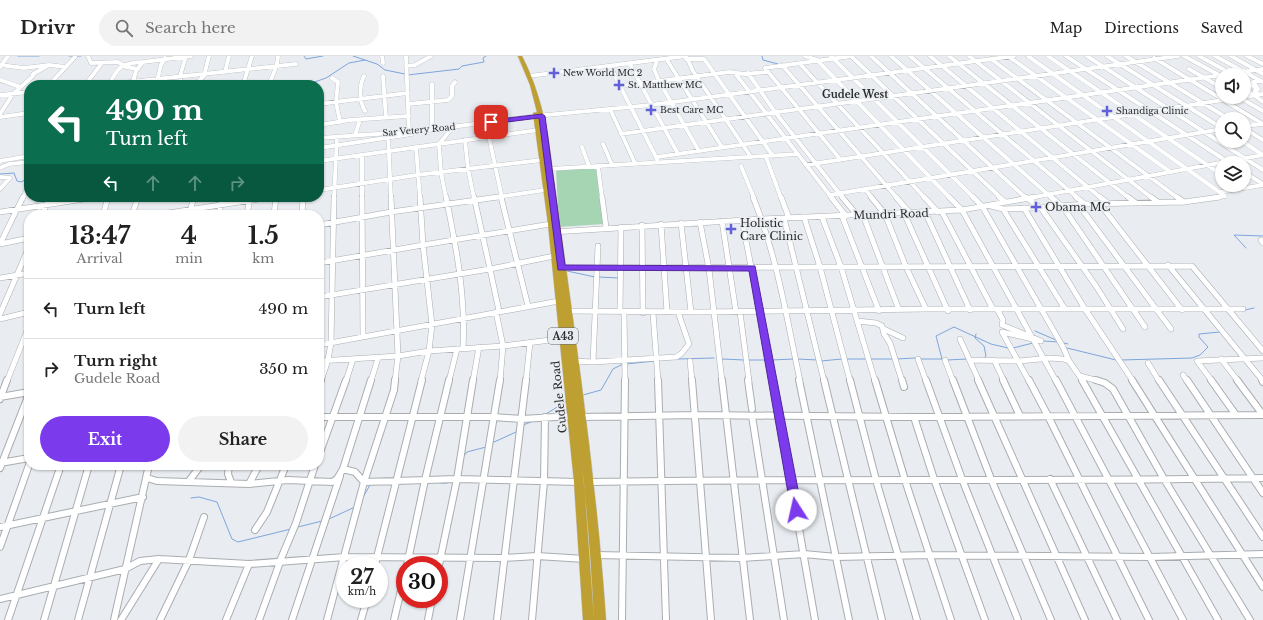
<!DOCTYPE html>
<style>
body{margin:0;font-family:"Libre Baskerville",serif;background:#f2f2f2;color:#222;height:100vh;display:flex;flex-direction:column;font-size:15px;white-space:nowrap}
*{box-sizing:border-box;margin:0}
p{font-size:13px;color:#767676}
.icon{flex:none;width:22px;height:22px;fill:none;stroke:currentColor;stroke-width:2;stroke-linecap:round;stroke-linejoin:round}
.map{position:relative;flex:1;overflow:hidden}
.drawer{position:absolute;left:24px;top:154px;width:300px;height:260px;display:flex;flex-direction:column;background:#fff;border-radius:16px;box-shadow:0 1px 3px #0004}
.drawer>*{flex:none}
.guide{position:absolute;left:24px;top:24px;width:300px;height:122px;border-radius:16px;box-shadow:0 1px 3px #0004;background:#0b6e4f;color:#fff;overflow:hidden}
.tools{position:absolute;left:1215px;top:12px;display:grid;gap:8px}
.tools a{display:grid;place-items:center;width:36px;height:36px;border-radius:50%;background:#fff;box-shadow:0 1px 3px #0004;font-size:20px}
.speed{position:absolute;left:336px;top:500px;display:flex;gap:8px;font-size:20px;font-weight:700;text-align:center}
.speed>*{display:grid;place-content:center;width:52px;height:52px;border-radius:50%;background:#fff;box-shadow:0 1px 3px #0004;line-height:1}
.speed small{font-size:10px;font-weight:400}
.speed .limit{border:6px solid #d22;background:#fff;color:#111}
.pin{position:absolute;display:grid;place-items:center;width:34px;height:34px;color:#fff;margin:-17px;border-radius:8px;box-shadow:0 2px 6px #0006}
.me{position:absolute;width:44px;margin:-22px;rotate:350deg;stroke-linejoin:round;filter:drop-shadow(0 0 3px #0008)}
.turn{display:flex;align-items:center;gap:14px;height:84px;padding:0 16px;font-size:18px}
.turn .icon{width:52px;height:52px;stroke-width:2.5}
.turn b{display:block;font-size:28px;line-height:34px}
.lanes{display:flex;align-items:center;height:38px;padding:0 16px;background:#0003;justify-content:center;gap:20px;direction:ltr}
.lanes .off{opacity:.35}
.eta{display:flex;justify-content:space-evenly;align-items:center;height:68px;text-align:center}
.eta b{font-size:24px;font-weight:800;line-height:28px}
.button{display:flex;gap:8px;margin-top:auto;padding:8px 16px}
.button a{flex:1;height:46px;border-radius:24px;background:#7c3aed;color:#fff;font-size:16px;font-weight:800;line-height:46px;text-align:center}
.button a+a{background:#f2f2f2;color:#222}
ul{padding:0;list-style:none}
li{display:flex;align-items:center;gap:12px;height:60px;padding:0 16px;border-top:1px solid #e0e0e0}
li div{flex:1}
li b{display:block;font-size:15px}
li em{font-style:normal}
header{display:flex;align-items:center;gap:24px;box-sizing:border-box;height:56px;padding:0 20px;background:#fff;border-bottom:1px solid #e0e0e0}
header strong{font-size:19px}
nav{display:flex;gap:22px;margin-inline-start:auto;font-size:14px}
.search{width:280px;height:36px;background:#f2f2f2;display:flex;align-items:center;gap:10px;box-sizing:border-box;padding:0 14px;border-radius:22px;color:#767676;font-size:15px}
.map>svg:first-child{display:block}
</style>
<header>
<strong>Drivr</strong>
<div class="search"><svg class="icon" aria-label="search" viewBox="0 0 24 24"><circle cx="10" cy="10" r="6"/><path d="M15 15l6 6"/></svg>Search here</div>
<nav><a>Map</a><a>Directions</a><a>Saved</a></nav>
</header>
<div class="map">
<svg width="1263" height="564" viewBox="0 0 1263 564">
<rect width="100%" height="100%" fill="#e9edf1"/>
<path fill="#a6d5b3" d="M597,111L604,168L559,171L556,113Z"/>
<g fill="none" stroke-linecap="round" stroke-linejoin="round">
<path stroke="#7ea5dc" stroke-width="1" d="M18,0H39
M69,0H74
M77,0H81
M304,0L306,3L323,0
M353,0L377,8L385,14L405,18
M762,0L763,4L778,8
M408,19L459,13L462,10L484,6L483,2L486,0
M306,29L326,22L349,7L365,4
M0,118L14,117L17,125L21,126L29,122
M1246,192L1234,179L1263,180
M567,215L595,221
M598,221L619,222
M1245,254L1254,252
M1035,275L1056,284
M976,278L975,282L984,290L986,300L984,302
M1044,285L1059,286
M1064,287L1068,288
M1013,292L1033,287
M1067,292L1116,304
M678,303L714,302
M722,303L744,304
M797,303L818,304
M847,303H865
M871,303H893
M897,303L915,302
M921,303H943
M942,303L936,280L954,271L991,288L1008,292
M748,304H766
M771,304L794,303
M947,304L967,303
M1121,304L1192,302L1200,299L1208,291L1199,281V278L1220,276
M821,305L842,303
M626,308L655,305
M583,339L601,334L613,313L623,308
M546,358L567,345
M523,369L531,366
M492,387L516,376
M464,400L467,396L486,391
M441,427H447
M191,442L199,441L217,446L232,483L238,486L291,473
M362,443L370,429
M329,463L355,451
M298,471L322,465"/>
<defs>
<path id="minor-far2" d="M88,0L91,7L118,6L126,11L138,13
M382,0L383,7
M406,0L409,75
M686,0L693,15L751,101
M805,0L817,4L950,142
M831,0L974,142
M851,0L1001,142
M871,0L1026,142
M891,0L1052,142
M910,0L1078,142
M930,0L1101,142
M949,0L1129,142
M969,0L1152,142
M1008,0L1169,115
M1028,0L1225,140
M1048,0L1222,119
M1066,0L1228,106
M1087,0L1263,114
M1107,0L1222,72
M1126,0L1229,63
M1184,0L1219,19
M1199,0L1230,17
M1215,0L1263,26
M1231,0L1263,18
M1247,0L1263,8
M1154,2L1263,68
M686,3H704L773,100
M991,3L1178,142
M667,4L722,91
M657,5L654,13L659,25L699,95
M630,8L678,98
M800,8L925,142
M0,9L24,12L49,9L66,11
M782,9L897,142
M406,10L415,9L431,0
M610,10L657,103
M0,11L8,0
M1189,13L1222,32
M225,16L229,0
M734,16L832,142
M748,17L775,56L843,142
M364,20C359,30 359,45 365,55
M383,20L386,62
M529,20L686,0
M332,22L338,26L336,46L340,66
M0,24L20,31
M1244,25L1256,32
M432,28V73
M49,29L75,1
M85,29L102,7
M102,29L296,8
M109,29C118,10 122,7 143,6
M132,29L136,15L143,6L191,0
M156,29L161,9L165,2
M181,29L180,20L186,0
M194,29L204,20L209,0
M243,29L252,0
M259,29L270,28
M269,29C272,19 278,11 278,0
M621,30L729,16L745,18L767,16
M1244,32L1263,46
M1258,38L1255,35L1258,33L1253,26L1261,25
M0,39L29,36
M1239,41L1263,55
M1244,41L1263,38
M319,48L408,37
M409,48L448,44L452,40V30L455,26
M610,53L635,107
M0,58L13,38L33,20V18L49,9
M0,61L29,57
M319,69L350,64L409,60
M1244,70L1263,68
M1244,72L1263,84
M388,77L391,142
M621,78L1178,0
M355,79L360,64
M489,81L502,142
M319,82L420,75L536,60L651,49L1014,0
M465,84L468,113L474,142
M1242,85L1263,99
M603,88L612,109
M416,91L420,142
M582,91L589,110
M319,92L412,78
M362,99V142
M657,101L1263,13
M766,101L781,142
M840,103L765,12L852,0
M0,105L29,100
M319,105L538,74
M806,109L1242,41
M598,110L602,142
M741,110L754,142
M0,112L9,108L29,106
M549,113L798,98
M1244,116L1263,128
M0,121L10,122L0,133
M865,133L872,142
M319,134L417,119L542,104
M1220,136L1263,129
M830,139L1222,73
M23,142L29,129
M93,142L97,141
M267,142L272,141
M334,142L337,81
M446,142L441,117L439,88L453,71
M491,142L545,134
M1029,142L1263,99
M1213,142L1225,140"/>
<path id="minor-far1" d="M362,141L363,281
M391,141L398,300L395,325
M420,141L423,189L551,168
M446,141C456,190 466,241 463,292
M501,141L528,250
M602,141L606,171
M753,141C777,200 787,263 800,325
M781,141L789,162
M831,141L846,160
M842,141L857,159
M871,141L885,158L906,211L926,253
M896,141L910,157
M924,141L938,156
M949,141L962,154L1056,325
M973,141L982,150L1063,291L1069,305
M999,141L1004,145
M1025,141L1041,152L1096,230L1123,273
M1051,141L1063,151L1145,271
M1076,141L1085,148L1081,152L1171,273
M1100,141L1109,148
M1128,141L1136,147
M1151,141L1158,146
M1177,141L1184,146
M1100,148L1182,254
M987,149L1003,153L1034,152L1085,148L1184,146L1220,141
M1024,152L1085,253L1133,325
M1003,153L1065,253
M0,156L97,141
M925,156L970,254
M942,156L993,253
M904,157L948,255
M42,159L50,141
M103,159L108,141
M132,159L138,141
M155,159L272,141
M189,159L194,141
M219,159L222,141
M247,159L250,141
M274,159L276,141
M302,159L303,141
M863,159L899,254
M842,160L879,255
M804,161L820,211L850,325
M822,161L841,211L875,325
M784,162L824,325
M742,164L773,325
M722,165L736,256
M700,166L709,213L722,325
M681,167L691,256
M661,168L667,256
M319,169L391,156L498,141
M642,169L643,257
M553,176L762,163L962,154L1035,141
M1261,184L1263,187
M0,188L23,141
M0,188L29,182
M319,207L423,189L432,269L429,295L421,325
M1168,209L1263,325
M561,212L1192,210L1263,295
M0,222L29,217
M319,241L490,213L474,141
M997,253L1003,264L1002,269L1041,285L1002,276L1029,325
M499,255L490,213L554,200
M568,255L702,256L926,253H1243
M496,256L503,290L500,325
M620,256L621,171
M624,256L625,325
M740,256L749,325
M653,257L658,325
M0,258L29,191
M0,263L29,256
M858,265L876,267L882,270L884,278L890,287L902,325
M884,273L903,282
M960,283L979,325
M319,289L559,245
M918,303L926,325
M1221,303L1238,325
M945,304L953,325
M970,304L1019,305L1050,302L1063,303L1069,305L1083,325
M994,304L1004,325
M319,305L398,300L429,295L503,290L566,282
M574,305L593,306L676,301L681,298L689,288L678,256
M690,305L692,325
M593,306L598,190
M1148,307L1159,325
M1183,319L1187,325
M1080,320L1099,325
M7,325L29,270
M321,325L328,304L331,287L334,141
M346,325L353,303
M371,325L378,302
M449,325L457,293
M473,325L479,291
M526,325L530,286
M1212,325L1197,305L1263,302"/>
<path id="minor" d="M658,324L666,564
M692,324L711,564
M722,324L750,564
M748,324L752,353
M773,324L815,564
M799,324L849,564
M824,324L882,564
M850,324L876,424L917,564
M875,324L905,424L951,564
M902,324L904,331
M926,324L962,423L1018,564
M953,324L991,423L1051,564
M978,324L1085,564
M1003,324L1020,360
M1029,324L1048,360L1149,564
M1056,324L1183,564
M1082,324L1218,564
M1096,324L1105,327L1113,333L1164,423L1250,564
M1132,324L1263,531
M1159,324L1263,481
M1187,324L1263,437
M1211,324L1236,359
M1237,324L1263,359
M1262,324L1263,326
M319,330L321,324
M0,341L29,336
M0,343L7,324
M752,360L784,564
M319,361H494L522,363L572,360
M581,361L695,359L914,361L1263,359
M914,361L934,423L985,564
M319,399L346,324
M0,407L29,402
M229,409L228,418L231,426
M0,412L29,338
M343,413L355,416L364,426L457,423L579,426
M147,422L157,425L249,428L288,424L332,426L337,423L343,413L371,324
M1050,423L1117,564
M189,425L201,409
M589,426C814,422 1038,426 1263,422
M249,428L259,409
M0,471L143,441
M255,474L267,456L286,409
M0,491L29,409
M596,499L742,502L804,498L836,501L931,499L1150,501L1263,498
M280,505L296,467L315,409
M375,509L422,324
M407,509L425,424L449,324
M439,509L457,423L473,324
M0,543L125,513L140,505L159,503L249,508L345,501L503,502L537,500L585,503
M8,564L61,409
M44,564L89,409
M78,564L121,409
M114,564L149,409
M121,564L159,503
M160,564L189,504L204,461
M226,564L249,508
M259,564L280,506
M292,564L340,420
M327,564L364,426L394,334L395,324
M361,564L367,543
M394,564L405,517
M428,564L432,543
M460,564L500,324
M497,564L526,324
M532,564L544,425L545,361
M622,564L625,324"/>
<path id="highway" d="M518,0H522C535,25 542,51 548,79C569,240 595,402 606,564H583L574,426L548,168L533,57L537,56L530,29ZM577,365C585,431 591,497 594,564L584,426Z"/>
</defs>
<use href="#minor-far2" stroke="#a9adb0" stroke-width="4.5"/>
<use href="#minor-far1" stroke="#a9adb0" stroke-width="6"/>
<use href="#minor" stroke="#a9adb0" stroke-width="8"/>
<use href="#highway" stroke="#c8c8c9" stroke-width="1"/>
<use href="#minor-far2" stroke="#fff" stroke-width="4"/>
<use href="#minor-far1" stroke="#fff" stroke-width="5"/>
<use href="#minor" stroke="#fff" stroke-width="6"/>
<use href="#highway" fill="#bd9f32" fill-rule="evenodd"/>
</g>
<path fill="#7c3aed" stroke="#51269a" d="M542,58L545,60L565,209L755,210L802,454L800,457L796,459L792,457L791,454L749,215L558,214L539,62L491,68L487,66L491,64Z"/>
<g fill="#6260d9" stroke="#e9edf1" stroke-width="1.5">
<path d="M552 11h4v4h4v4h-4v4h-4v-4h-4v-4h4z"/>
<path d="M617 23h4v4h4v4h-4v4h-4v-4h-4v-4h4z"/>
<path d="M649 48h4v4h4v4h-4v4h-4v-4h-4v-4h4z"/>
<path d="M1105 49h4v4h4v4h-4v4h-4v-4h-4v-4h4z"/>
<path d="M1034 145h4v4h4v4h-4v4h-4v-4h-4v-4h4z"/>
<path d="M729 167h4v4h4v4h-4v4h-4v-4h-4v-4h4z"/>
</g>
<g text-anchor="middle" stroke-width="3" stroke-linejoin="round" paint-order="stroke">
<g font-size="9" fill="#2b2c2e" stroke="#e9edf1" text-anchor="start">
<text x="563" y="20">New World MC 2</text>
<text x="628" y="32">St. Matthew MC</text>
<text x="660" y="57">Best Care MC</text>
<text x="1116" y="58">Shandiga Clinic</text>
</g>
<g font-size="9" fill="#2b2c2e" stroke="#e9edf1">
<text transform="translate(419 74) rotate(-5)" y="3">Sar Vetery Road</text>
</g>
<g font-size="10" font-weight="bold" fill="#2b2c2e" stroke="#e9edf1">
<text x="855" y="42">Gudele West</text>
</g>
<rect fill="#e9edf1" stroke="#646668" stroke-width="1" x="548" y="272" width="30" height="16" rx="3"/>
<g font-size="10" font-weight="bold" fill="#2b2c2e">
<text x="563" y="284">A43</text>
</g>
<g font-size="11" fill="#2b2c2e" stroke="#e9edf1" text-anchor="start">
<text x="1045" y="155">Obama MC</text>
<text x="740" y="171">Holistic<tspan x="740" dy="13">Care Clinic</tspan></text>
</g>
<g font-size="11" fill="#2b2c2e" stroke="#e9edf1">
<text transform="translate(891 158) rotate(-2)" y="4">Mundri Road</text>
<text transform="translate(559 341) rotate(-96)" y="4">Gudele Road</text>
</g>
</g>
</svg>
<div class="tools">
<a><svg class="icon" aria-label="sound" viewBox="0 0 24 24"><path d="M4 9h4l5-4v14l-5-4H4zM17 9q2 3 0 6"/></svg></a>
<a><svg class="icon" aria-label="search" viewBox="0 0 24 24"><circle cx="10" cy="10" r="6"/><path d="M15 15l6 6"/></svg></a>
<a><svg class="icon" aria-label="layers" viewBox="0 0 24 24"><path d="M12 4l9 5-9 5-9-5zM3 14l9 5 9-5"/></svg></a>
</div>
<div class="speed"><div>27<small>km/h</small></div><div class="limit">30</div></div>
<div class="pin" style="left:491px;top:66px;background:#d93025"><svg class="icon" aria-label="arrive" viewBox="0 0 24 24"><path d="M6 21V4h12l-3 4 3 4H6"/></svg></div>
<svg class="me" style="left:796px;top:454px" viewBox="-20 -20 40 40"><circle r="19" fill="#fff"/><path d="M0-13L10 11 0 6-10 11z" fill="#7c3aed"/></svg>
<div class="guide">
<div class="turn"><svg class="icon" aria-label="left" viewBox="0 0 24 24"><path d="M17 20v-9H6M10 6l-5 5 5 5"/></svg><div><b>490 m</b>Turn left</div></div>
<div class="lanes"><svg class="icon" aria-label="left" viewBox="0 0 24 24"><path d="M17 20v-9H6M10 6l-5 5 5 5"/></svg><svg class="icon off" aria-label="ahead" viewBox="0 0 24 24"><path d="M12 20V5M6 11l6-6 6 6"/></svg><svg class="icon off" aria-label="ahead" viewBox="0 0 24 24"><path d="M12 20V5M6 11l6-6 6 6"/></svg><svg class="icon off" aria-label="right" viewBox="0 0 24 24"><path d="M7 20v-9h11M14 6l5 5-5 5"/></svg></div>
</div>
<section class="drawer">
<div class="eta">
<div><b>13:47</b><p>Arrival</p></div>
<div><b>4</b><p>min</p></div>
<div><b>1.5</b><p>km</p></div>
</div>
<ul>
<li><svg class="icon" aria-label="left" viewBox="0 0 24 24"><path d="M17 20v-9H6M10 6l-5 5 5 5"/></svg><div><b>Turn left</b></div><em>490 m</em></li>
<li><svg class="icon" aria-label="right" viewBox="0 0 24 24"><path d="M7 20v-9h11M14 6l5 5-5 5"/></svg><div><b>Turn right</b><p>Gudele Road</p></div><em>350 m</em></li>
</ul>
<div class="button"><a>Exit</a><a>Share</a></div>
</section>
</div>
